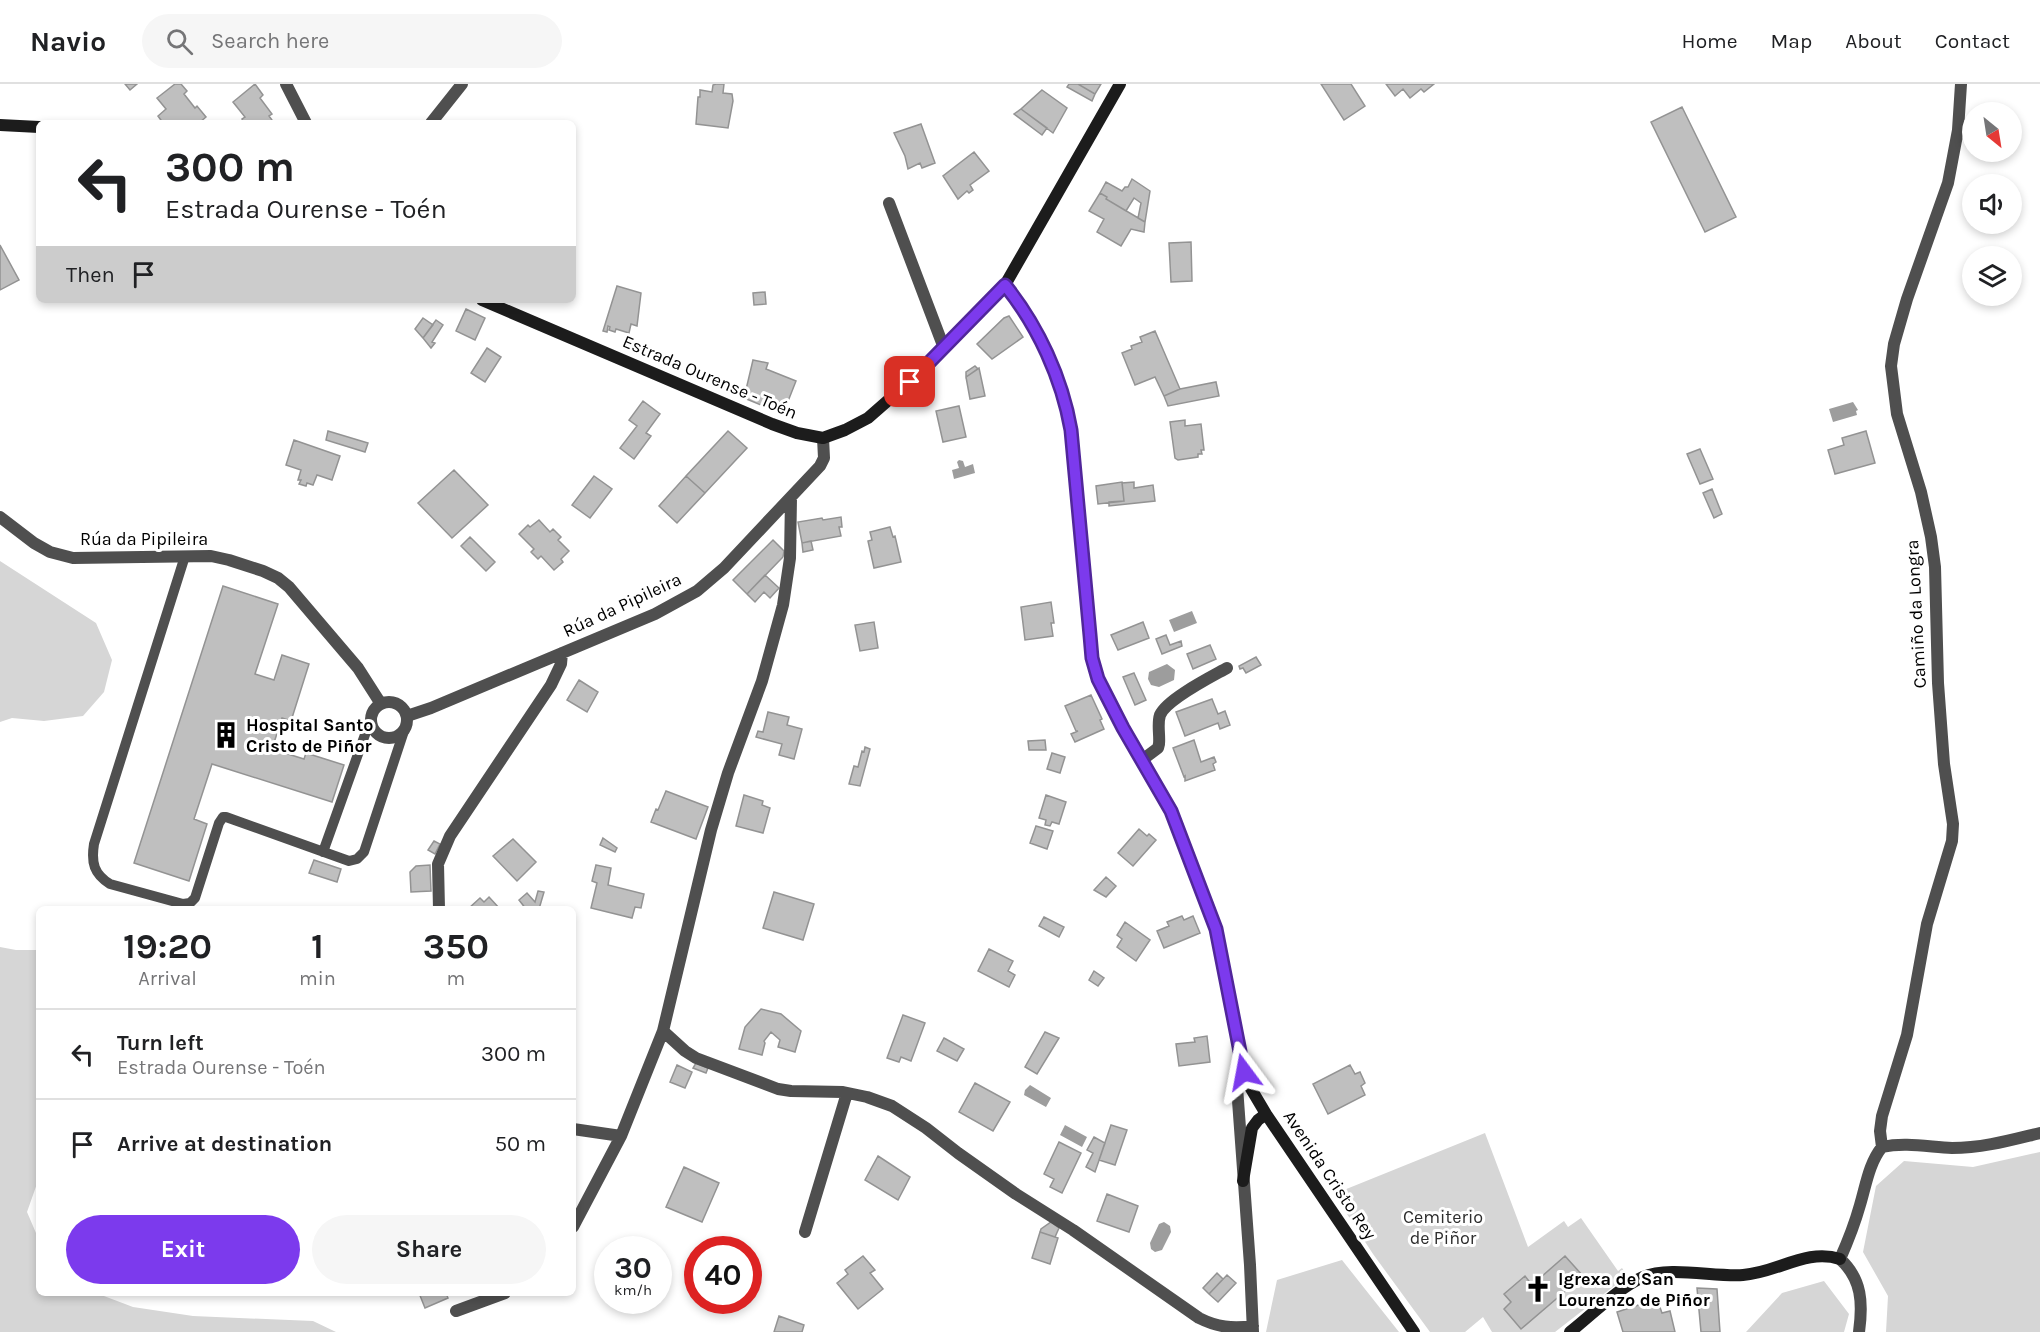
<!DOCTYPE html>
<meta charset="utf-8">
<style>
body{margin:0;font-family:Karla,sans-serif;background:#f6f6f6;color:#202124;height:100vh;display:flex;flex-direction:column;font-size:22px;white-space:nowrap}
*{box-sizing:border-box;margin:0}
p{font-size:20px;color:#757577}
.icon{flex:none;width:33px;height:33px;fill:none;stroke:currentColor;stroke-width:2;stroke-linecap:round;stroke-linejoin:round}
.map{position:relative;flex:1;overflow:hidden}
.drawer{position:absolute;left:36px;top:822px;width:540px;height:390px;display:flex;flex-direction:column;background:#fff;border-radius:9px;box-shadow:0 3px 9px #0003}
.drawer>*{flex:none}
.hud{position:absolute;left:36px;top:36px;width:540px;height:183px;border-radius:9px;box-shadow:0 3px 9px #0003;background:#fff;color:#202124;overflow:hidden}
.needle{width:39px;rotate:150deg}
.fabs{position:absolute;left:1962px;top:18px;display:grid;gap:12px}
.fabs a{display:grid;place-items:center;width:60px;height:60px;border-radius:50%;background:#fff;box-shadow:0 3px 9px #0003;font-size:30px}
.speed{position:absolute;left:594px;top:1152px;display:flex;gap:12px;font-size:30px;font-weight:700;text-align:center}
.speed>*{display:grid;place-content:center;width:78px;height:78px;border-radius:50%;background:#fff;box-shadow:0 3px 9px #0003;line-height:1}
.speed small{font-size:15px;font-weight:400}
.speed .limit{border:9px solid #d22;background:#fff;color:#111}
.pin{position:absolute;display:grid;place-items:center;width:51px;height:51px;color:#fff;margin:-26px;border-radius:12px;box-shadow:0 3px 9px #0006}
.me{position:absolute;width:66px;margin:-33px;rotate:347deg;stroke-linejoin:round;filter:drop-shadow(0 0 4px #0008)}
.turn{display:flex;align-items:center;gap:21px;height:126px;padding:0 30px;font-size:27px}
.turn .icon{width:78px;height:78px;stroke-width:2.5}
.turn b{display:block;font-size:42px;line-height:51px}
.then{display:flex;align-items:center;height:57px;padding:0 30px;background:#0003;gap:12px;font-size:22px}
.eta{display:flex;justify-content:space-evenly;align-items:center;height:102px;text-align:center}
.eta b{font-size:36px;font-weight:700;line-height:42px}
.primary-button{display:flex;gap:12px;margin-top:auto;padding:12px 30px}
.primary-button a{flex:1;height:69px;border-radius:36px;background:#7c3aed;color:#fff;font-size:24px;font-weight:700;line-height:69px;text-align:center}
.primary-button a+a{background:#f6f6f6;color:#202124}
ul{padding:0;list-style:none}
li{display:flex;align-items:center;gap:18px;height:90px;padding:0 30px;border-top:2px solid #e0e0e0}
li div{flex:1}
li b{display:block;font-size:22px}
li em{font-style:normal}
header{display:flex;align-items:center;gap:36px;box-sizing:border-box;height:84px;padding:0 30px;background:#fff;border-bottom:2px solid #e0e0e0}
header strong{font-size:28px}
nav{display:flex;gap:33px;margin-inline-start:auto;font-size:21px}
.search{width:420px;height:54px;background:#f6f6f6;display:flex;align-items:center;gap:15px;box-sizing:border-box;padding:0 21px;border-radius:33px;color:#757577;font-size:22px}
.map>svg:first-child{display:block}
</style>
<header>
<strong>Navio</strong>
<div class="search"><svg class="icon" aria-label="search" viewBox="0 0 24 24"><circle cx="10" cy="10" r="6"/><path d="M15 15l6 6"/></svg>Search here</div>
<nav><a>Home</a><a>Map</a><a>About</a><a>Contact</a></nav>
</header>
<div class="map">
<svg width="2040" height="1248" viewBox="0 0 2040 1248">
<rect width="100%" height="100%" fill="#fff"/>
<path fill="#d6d6d6" d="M0,477L96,539L112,576L104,608L83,632L44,637L12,634L0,638Z
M0,863L16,866H39V1094L27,1128L39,1156V1209H96L133,1223L193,1232L313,1237L336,1248H0Z
M1485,1049L1528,1163L1564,1137L1568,1143L1581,1134L1618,1187L1622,1184L1627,1192L1555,1248H1492L1483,1233L1465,1248H1430L1373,1170L1334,1110Z
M2040,1068V1248H1886L1888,1212L1863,1168L1876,1102L1904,1077L1973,1083Z
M1342,1176L1399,1248H1266L1277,1196Z
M1824,1197L1849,1230L1844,1248H1746L1782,1209Z"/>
<path fill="#9d9d9d" d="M1853,318L1858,326L1856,327L1857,331L1833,338L1829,325Z
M959,376L963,377L965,383L973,380L975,389L954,395L952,386L959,384L957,378Z
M1192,527L1197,539L1174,548L1169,536Z
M1167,580L1175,586L1174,596L1159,603L1151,601L1148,595L1149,588Z
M1030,1001L1051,1014L1046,1023L1024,1011L1025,1006Z
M1065,1041L1087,1053L1082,1063L1060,1051Z
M1164,1138L1170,1142L1171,1148L1162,1166L1155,1168L1151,1165L1150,1159L1159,1140Z"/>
<path fill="#bfbfbf" stroke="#939393" stroke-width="1.5" d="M125,0H137L130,6Z
M175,0H181L187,7L184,10L195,24L197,22L206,33L199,39H163L158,32L166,25L157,14Z
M255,0L263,11L260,14L272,30L269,32L272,36L268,39H244L242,35L245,33L233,18Z
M716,0H724L723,9L732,10L733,17L728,44L696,40L698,13H700V6L712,8L713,1Z
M1069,0H1078L1095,10L1092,17L1067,3Z
M1078,0H1101L1095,10Z
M1321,0H1351L1365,22L1344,36Z
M1386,0H1434L1424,8L1421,5L1410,14L1403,5L1395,12Z
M1042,6L1067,24L1053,49L1021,25Z
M1682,23L1736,133L1705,148L1651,38Z
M1021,25L1047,44L1042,51L1014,30Z
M921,40L935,79L922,84L920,79L908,85L905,72L894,49Z
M974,68L989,87L970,101L973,106L969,109L967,107L958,115L943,92Z
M1132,95L1150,107L1145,138L1138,134L1141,119L1134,114L1126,127L1106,115L1107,113L1100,109L1106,98L1122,107L1125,103H1128Z
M1100,109L1107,113L1106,115L1145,138L1144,148L1131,145L1121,162L1097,148L1104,135L1089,127Z
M1191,158L1192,197L1171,198L1169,159Z
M0,161L19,196L0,206Z
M617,202L641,209L637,242L631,240L629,249L616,245L615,248L609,246L610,243L608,242L607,248L603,247Z
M765,208L766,220L754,221L753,209Z
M466,225L485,234L475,256L456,247Z
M1009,232L1023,253L992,275L977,260L1004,234Z
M423,234L433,241L423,254L415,245Z
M436,236L443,241L432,258L435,259L431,264L423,254Z
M1155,247L1180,305L1164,312L1155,293L1135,301L1122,269L1132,265L1131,262L1142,258L1140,253Z
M487,264L501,273L485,298L471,289Z
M753,276L768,279L766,285L796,297L783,330L744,314Z
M975,282L978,285L966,293V288Z
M979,284L985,312L970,315L966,293Z
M1216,298L1219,312L1168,322L1164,312L1180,305Z
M643,317L660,330L646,349L651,352L634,375L620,364L637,342L629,336Z
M959,322L966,353L943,358L936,327Z
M1185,336V342L1201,340L1204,366H1201L1202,370H1198V373L1178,376L1175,374L1170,338Z
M328,347L368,359L365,368L326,356Z
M728,347L747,364L705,409L686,392Z
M1866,347L1875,379L1835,390L1828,366L1844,361L1842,354Z
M294,356L340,372L332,396L317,391L313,401L307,399L306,402L299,400L301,396H298L301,386L286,381Z
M1700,365L1713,395L1700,400L1687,370Z
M454,386L488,421L452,454L418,419Z
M594,392L612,405L590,434L572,421Z
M686,392L705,409L677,439L659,422Z
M1122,398L1124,417L1098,420L1096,402Z
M1134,398V404L1153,401L1155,417L1109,422V418L1124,417L1122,399Z
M1712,405L1722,430L1714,434L1703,409Z
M841,433L842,443H839L841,452L802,459L798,438L822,434L823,436Z
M539,436L550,448L553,445L561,453L558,456L569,467L561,475L563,478L554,486L541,472L538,475L531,468L534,465L519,450L528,441L530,443Z
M890,443L893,453L895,452L901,478L874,484L868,457L872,456L870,448Z
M470,453L495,478L486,487L461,462Z
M773,456L784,467L783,473L747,510L733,496Z
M811,457L813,466L803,468L802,459Z
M765,491L779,504L770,514L764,508L755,518L747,510Z
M223,502L278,520L255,590L274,596L282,571L309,580L291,637L282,634L272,665L304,675L306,669L344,681L332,718L212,680L194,735L207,740L189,797L134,779Z
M1051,518L1054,539H1051L1053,552L1025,556L1021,523Z
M874,538L878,564L860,567L855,541Z
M1143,538L1149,554L1118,566L1111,551Z
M1166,551L1170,561L1181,557L1182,562L1162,570L1156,555Z
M1210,561L1216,575L1193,585L1187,570Z
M1256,573L1261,581L1246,589L1243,584L1240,585L1239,582Z
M1134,589L1146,616L1135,621L1123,593Z
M579,596L598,608L587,628L567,616Z
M1091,611L1102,635L1100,636L1104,645L1075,658L1071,650L1078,647H1076L1065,622Z
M1212,615L1218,630L1225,627L1230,641L1220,645L1218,639L1185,652L1176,628Z
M768,628L789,633L787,641L802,645L794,675L779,671L782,660L756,653L758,647L763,648Z
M1045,656L1046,666H1029L1028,657Z
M1194,656L1201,678L1214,673L1216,678L1213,680L1215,686L1185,697V692L1184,693L1173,664Z
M865,663L870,665L860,702L849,700L854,682L858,683L862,667L864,668Z
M1052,669L1065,673L1060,689L1047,685Z
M666,707L708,723L696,755L651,738L656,725L658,726Z
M744,711L763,717L762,721L770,724L763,749L736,742Z
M1046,711L1066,718L1059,740L1052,738L1050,742L1045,741L1046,736L1039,734Z
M1036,742L1053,747L1047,765L1030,759Z
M1139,745L1147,752L1149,750L1156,756L1133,782L1118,769Z
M603,754L617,764L615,768L600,761Z
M513,755L536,778L517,797L493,772Z
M434,757L440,760L435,770L428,766Z
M314,776L341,785L337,798L309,789Z
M430,781L431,807L411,808L410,788L416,782Z
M596,781L611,784L608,801L644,810L641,824L635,823L632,834L591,824L597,799L592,797Z
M1106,793L1116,802L1106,813L1094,806Z
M538,807L544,808L539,825H526L519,816L527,809L535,818Z
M774,808L814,820L803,856L763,844Z
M489,813L500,825H468L480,814L484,818Z
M1182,832L1184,836L1193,832L1200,849L1164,864L1157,847L1169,842L1167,838Z
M1044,833L1064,843L1059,853L1039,842Z
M1125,838L1150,856L1136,877L1117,863L1122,855L1117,851Z
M989,865L1013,877L1008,887L1015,891L1009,903L978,887Z
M1094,887L1104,894L1098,902L1089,896Z
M761,925L781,930L801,947L795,968L778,963L780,956L771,948L764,957L765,959L762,971L739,965L745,943Z
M903,931L925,939L911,977L901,973L899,978L887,974Z
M1045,948L1059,954L1037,990L1025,983Z
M1207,952L1210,978L1179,982L1176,960L1195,958L1194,954Z
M944,954L964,965L957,977L937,967Z
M696,979L708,984L706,989L693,984Z
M677,981L692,988L685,1004L670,998Z
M1350,981L1355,990L1360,988L1365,999L1361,1002L1365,1011L1328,1030L1313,1000Z
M975,999L1010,1018L993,1047L959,1028Z
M1111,1041L1127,1046L1115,1081L1099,1076Z
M1094,1053L1105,1059L1095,1088L1086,1083L1093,1069L1087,1066Z
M1059,1058L1081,1069L1062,1109L1050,1103L1054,1095L1044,1090Z
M878,1072L910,1093L898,1116L865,1096Z
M684,1083L719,1099L702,1138L666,1123Z
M1107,1110L1138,1122L1129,1148L1097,1137Z
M1051,1138L1059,1144L1055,1153L1040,1148L1041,1145Z
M1040,1148L1058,1154L1050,1180L1032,1174Z
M863,1172L875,1186L870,1189L883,1205L858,1225L837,1199L848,1190L845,1186Z
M1565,1172L1583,1192L1521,1245L1504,1225L1511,1218L1504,1210L1525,1192L1532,1201Z
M1217,1189L1223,1195L1209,1210L1203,1204Z
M1227,1191L1236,1199L1218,1218L1209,1210Z
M1697,1204L1717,1205L1720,1248H1701Z
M419,1209H446L448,1214L425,1224Z
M1657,1215L1662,1229L1670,1227L1675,1248H1623L1617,1228Z
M779,1232L804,1241L802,1248H774Z"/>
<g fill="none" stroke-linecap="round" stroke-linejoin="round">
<path stroke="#4f4f4f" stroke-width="10" d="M185,472L94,760C91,779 94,790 110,800L183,820L190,819L195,814L219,739L223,733H226L349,777L357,775L364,768L405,644
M323,768L372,631"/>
<path stroke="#4f4f4f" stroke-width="12" d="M286,0L306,39
M431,39L462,0
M889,119L944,264
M0,433L34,459L50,468L73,474L211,472L229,476L263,487L278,494L289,503L358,584L381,620
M371 636a18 18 0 1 1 36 0a18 18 0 1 1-36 0Z
M407,632L431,624L655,530L697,507L724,484L820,382L824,374L823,354
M1142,676L1158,664L1159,660C1160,651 1157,640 1160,631C1167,615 1211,593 1227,584
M439,825L438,780L450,752L551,601L561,580L562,569
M663,947L685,967L696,974L778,1005L791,1007L843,1008L867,1013L892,1022L926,1044L958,1069L1016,1110L1073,1146L1199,1234C1217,1243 1232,1245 1253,1242
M1239,974L1237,1003L1250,1181L1253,1248
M573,1045L621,1052
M1882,1063L1880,1047L1882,1032L1907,951L1927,840L1952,757L1953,740L1944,680L1938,599L1935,483L1931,453L1921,408L1897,330L1891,282L1894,260L1907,215L1948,99L1958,46L1961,0
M573,1143L621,1052L663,947L711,746L728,689L762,597L783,521L790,474L791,414
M805,1148L847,1009
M456,1227L505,1209
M1859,1248C1863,1219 1862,1195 1840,1175C1848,1157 1855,1139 1860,1121C1866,1101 1869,1079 1882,1063C1905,1058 1929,1063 1952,1064C1983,1064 2011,1056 2040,1049"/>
<path stroke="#1c1c1c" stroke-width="12" d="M0,41L39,43
M1005,201C1038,242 1062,294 1071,346L1090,551L1092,574L1098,595L1123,644L1171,727L1216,845L1244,988L1250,1003L1266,1030L1414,1248
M482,216L772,340L797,349L823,354L845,346L868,334L924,285L1005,201L1120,0
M1243,1097L1252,1044L1258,1036L1266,1030
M1570,1248C1592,1231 1618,1204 1643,1193C1669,1182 1714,1193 1743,1191C1777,1189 1806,1164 1840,1175"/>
</g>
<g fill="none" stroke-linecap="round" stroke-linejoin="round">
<defs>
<path id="route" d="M910,298L1005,201C1038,242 1062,294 1071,346L1090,551L1092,574L1098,595L1123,644L1171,727L1216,845L1244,988"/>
</defs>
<use href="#route" stroke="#51269a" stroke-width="15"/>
<use href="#route" stroke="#7c3aed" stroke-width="10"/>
</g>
<defs>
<symbol id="building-bare" viewBox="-9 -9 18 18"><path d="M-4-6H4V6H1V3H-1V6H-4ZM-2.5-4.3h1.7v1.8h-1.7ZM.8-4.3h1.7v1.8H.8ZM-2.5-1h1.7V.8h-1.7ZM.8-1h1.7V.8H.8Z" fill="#000" stroke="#fff" stroke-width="2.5" paint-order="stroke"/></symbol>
<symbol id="church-bare" viewBox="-9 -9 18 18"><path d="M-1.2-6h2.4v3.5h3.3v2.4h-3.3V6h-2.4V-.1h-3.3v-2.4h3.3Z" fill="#000" stroke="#fff" stroke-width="2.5" paint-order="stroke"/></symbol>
</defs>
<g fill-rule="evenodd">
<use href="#building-bare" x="207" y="632" width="38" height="38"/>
<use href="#church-bare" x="1519" y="1186" width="38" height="38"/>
</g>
<g text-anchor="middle" stroke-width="6" stroke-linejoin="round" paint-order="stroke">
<g font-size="18" fill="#000" stroke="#fff">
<text transform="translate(710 293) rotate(23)" y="6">Estrada Ourense - Toén</text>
<text x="144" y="461">Rúa da Pipileira</text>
<text transform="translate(622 521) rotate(-25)" y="6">Rúa da Pipileira</text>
<text transform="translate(1916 530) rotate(-93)" y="6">Camiño da Longra</text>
<text transform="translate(1330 1091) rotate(56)" y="6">Avenida Cristo Rey</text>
</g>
<g font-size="18" font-weight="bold" fill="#000" stroke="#fff" text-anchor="start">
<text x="246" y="647">Hospital Santo<tspan x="246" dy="21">Cristo de Piñor</tspan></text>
<text x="1558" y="1201">Igrexa de San<tspan x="1558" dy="21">Lourenzo de Piñor</tspan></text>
</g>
<g font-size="18" fill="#2d2d2d" stroke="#fff">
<text x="1443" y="1139">Cemiterio<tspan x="1443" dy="21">de Piñor</tspan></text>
</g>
</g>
</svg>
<div class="fabs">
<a><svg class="needle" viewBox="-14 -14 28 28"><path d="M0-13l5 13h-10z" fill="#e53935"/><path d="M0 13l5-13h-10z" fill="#757577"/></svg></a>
<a><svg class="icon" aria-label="sound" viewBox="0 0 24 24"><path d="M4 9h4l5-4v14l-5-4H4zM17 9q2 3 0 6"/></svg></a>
<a><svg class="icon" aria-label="layers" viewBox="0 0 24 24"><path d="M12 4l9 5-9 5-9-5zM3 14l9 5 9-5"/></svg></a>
</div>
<div class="speed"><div>30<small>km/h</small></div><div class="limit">40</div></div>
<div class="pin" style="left:910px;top:298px;background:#d93025"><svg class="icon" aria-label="arrive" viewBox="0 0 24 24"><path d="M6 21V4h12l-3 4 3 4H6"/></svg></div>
<svg class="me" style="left:1244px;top:988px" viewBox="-20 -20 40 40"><path d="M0-17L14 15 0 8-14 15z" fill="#7c3aed" stroke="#fff" stroke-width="4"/></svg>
<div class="hud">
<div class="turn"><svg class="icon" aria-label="left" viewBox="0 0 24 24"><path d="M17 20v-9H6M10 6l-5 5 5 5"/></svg><div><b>300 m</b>Estrada Ourense - Toén</div></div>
<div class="then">Then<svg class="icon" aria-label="arrive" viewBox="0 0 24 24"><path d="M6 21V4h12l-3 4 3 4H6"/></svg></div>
</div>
<section class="drawer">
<div class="eta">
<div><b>19:20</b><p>Arrival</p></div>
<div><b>1</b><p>min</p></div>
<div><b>350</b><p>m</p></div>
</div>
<ul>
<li><svg class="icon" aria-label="left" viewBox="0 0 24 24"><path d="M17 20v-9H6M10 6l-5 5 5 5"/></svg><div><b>Turn left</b><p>Estrada Ourense - Toén</p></div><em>300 m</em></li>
<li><svg class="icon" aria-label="arrive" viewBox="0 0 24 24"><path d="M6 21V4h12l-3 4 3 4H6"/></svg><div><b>Arrive at destination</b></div><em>50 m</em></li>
</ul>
<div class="primary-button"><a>Exit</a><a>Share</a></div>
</section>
</div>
